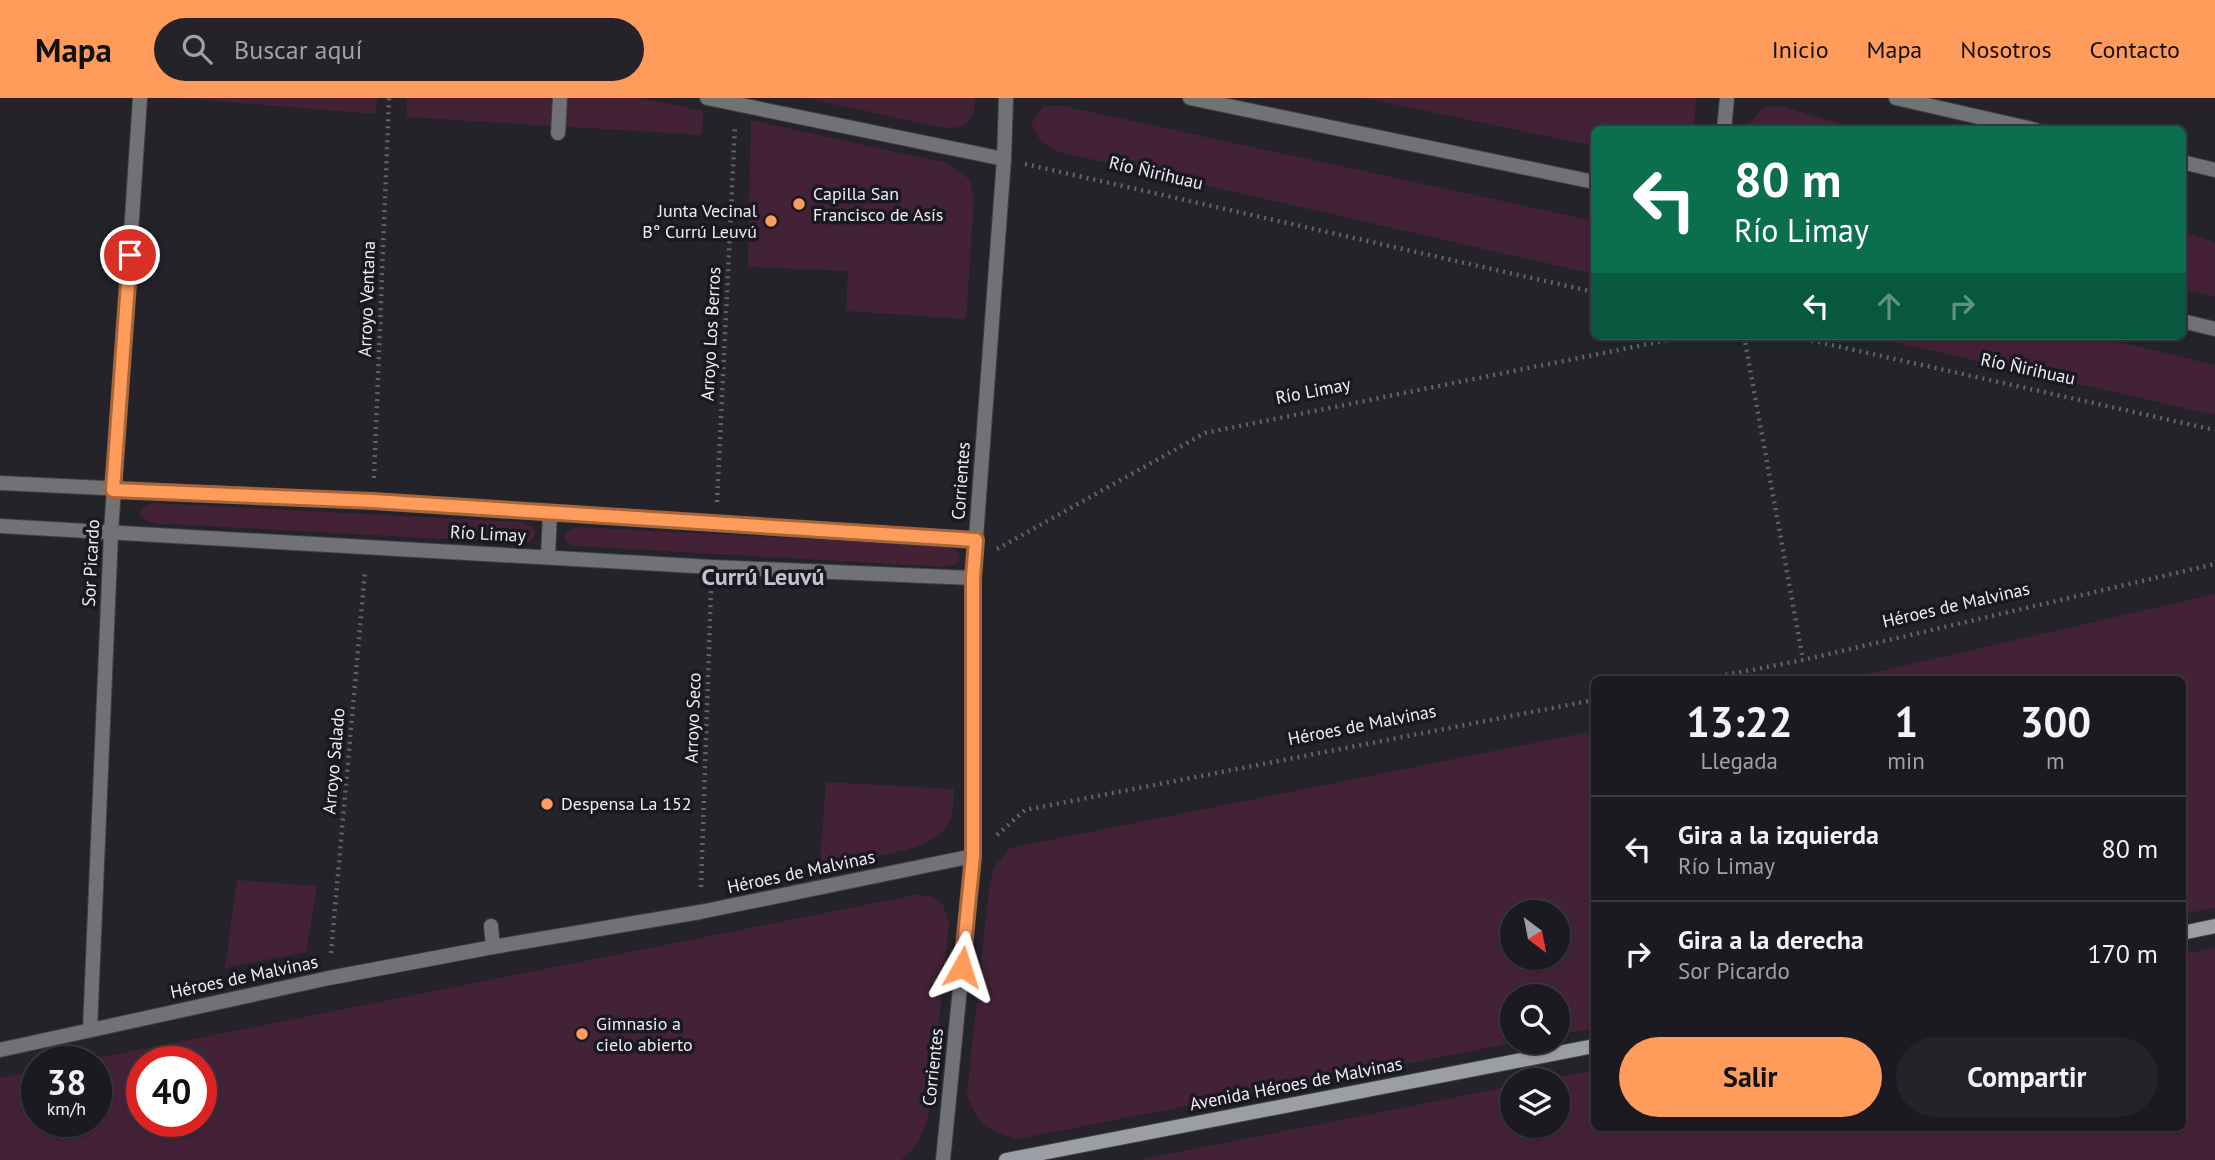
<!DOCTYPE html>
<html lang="es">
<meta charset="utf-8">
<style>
body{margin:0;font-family:"PT Sans",sans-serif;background:#242329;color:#f1f3f6;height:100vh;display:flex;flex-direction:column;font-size:26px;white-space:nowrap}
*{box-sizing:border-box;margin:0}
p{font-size:23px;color:#a0a1a5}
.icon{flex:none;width:38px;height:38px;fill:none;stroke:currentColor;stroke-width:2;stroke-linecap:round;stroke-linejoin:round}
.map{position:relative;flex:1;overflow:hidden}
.side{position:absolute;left:1591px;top:578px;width:595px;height:455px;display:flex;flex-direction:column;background:#1b1a20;border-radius:10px;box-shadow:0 2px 5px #0004,0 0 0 2px #39383e}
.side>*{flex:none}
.banner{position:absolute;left:1591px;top:28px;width:595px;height:214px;border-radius:10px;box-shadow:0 2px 5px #0004,0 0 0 2px #39383e;background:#0b6e4f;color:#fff;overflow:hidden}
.needle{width:46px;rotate:148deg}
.controls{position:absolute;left:1500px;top:802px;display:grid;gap:14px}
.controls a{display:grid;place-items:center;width:70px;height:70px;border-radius:50%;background:#1b1a20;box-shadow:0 2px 5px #0004,0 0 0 2px #39383e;font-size:35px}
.speed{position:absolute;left:21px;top:948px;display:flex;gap:14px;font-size:35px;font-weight:700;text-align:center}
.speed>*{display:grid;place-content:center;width:91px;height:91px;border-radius:50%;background:#1b1a20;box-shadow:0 2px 5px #0004,0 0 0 2px #39383e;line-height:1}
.speed small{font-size:18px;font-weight:400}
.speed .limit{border:10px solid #d22;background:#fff;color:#111}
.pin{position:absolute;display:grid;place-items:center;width:60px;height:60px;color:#fff;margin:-30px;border:4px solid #fff;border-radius:50%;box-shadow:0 2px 7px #0007}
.me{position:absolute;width:77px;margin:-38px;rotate:6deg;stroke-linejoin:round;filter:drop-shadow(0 0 5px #0008)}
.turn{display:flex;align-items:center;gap:24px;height:147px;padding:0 28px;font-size:32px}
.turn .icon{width:91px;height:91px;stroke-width:2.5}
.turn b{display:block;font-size:49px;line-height:60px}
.lanes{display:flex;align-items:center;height:66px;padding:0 28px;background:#0003;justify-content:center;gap:35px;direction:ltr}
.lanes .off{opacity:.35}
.eta{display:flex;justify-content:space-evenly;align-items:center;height:119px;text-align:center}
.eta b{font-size:42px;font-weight:700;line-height:49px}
.primary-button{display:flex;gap:14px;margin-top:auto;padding:14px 28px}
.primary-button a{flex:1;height:80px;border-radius:42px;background:#ff9b5b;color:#111;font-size:28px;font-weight:700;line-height:80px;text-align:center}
.primary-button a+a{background:#242329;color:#f1f3f6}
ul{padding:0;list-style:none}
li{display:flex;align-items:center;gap:21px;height:105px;padding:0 28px;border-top:2px solid #39383e}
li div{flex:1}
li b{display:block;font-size:26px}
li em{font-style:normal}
header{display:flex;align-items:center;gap:42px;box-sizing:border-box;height:98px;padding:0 35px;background:#ff9b5b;color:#111}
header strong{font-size:33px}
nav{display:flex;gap:38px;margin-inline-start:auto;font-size:24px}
.search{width:490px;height:63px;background:#242329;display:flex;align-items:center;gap:18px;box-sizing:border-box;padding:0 24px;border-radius:38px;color:#a0a1a5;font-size:26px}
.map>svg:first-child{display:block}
</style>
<header>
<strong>Mapa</strong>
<div class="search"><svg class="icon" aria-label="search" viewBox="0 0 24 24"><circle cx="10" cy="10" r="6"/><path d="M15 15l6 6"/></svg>Buscar aquí</div>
<nav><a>Inicio</a><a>Mapa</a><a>Nosotros</a><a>Contacto</a></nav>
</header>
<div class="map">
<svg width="2215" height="1062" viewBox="0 0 2215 1062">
<rect width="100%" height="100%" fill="#24232a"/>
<path fill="#432238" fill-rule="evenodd" d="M179,0H377L376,16Z
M407,0H642L703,13L702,37L407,19Z
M805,0H974L975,1L974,14L965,27L949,31Z
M1364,0H1695L1696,3L1693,31L1594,32V48Z
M1044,8H1063L1594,123V176L1059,54L1041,44L1031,25Z
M1782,8L1857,31H1749L1750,25L1764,9Z
M751,22L947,65L969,81L974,102L966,221L846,213L848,173L748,169Z
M2182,134L2215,144V199L2182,191Z
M1868,238H2094L2215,267V317Z
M152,405L522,424L530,428L535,433L534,439L529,444L520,445L152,425L140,418L141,411Z
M577,429L947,448L955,452L959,457V463L954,467L944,469L577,448L570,447L565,442V435Z
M2215,496V810L2182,816V581H1847Z
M1594,633V930L1558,937V898H1512V943H1523L1017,1041C984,1031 979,1028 967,996L988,799L993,771L1010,750ZM1512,814H1558V859H1512Z
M826,684L954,691C953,700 954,714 950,723C933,758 855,760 820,765Z
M237,782L317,788L306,854L225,870Z
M915,797C939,798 943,801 949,825L929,1016C923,1035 917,1050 901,1062H0V980L37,972V1024H96V964H78ZM142,964H201V1024H142Z
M2215,850V1062H1138L1512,988V1027H1558V982H1546L1594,972V1029H2182V856Z"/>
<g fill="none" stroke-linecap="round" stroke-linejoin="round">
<defs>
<path id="service" d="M558,35L560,0
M491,828L493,849"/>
<path id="minor" d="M707,0L1004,61
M1896,0L2036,32
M1724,32L1727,0
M2182,64L2215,72
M90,932L111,435L140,0
M0,952L329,880L493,849L700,814L973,758"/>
<path id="tertiary" d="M1190,0L1594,84
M2182,223L2215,231
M0,385L373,403L976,442
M0,428L712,469L973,480
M548,459L550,415
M943,1062L973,758V480L1004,61L1006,0"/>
<path id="secondary" d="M2182,835L2215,828
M1006,1062L1594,948"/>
</defs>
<use href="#service" stroke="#403f46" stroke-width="16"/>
<use href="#minor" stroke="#403f46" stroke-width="16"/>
<use href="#tertiary" stroke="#403f46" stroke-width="16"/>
<use href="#secondary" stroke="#403f46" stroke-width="16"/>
<path stroke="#64636a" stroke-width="4.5" stroke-dasharray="2 5" stroke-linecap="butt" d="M1025,66L1594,194
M1744,238L1803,562
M1791,238L2215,332
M374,380L389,0
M717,404L735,28
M997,451L1205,335L1688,238
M1705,581L1803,562L2215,466
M997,737L1025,712L1594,602
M701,789L711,493
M331,855L365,473"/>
<use href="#service" stroke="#707276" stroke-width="14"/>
<use href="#minor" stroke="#707276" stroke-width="14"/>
<use href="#tertiary" stroke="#707276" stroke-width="14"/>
<use href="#secondary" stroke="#9c9ea5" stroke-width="14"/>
</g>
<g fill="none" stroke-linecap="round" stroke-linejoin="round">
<defs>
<path id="route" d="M130,157L113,392L373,403L976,442L973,480V758L962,869"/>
</defs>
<use href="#route" stroke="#a6653b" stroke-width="18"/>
<use href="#route" stroke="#ff9b5b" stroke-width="12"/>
</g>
<g fill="#ff9b5b" stroke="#1a1921" stroke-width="2.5">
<circle cx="799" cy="106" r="7"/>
<circle cx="771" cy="123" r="7"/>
<circle cx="547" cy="706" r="7"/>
<circle cx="582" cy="936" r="7"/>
</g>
<g text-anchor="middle" stroke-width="7" stroke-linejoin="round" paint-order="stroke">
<g font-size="18" fill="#eeedf3" stroke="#1a1921">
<text transform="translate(1156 75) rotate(13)" y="6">Río Ñirihuau</text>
<text transform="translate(367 201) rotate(-88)" y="6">Arroyo Ventana</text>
<text transform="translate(711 236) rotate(-87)" y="6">Arroyo Los Berros</text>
<text transform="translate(2028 271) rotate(12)" y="6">Río Ñirihuau</text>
<text transform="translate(1313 293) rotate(-11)" y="6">Río Limay</text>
<text transform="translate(961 383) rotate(-86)" y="6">Corrientes</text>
<text transform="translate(488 436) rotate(3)" y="6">Río Limay</text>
<text transform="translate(91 465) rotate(-87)" y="6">Sor Picardo</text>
<text transform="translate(1956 507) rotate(-13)" y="6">Héroes de Malvinas</text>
<text transform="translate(693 620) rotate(-88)" y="6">Arroyo Seco</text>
<text transform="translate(1362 627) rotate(-11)" y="6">Héroes de Malvinas</text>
<text transform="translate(334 663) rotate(-85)" y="6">Arroyo Salado</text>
<text transform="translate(801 774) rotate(-12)" y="6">Héroes de Malvinas</text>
<text transform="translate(244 879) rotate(-12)" y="6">Héroes de Malvinas</text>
<text transform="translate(933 969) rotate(-84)" y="6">Corrientes</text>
<text transform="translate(1296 986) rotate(-11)" y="6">Avenida Héroes de Malvinas</text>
</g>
<g font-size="18" fill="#eeedf3" stroke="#1a1921" text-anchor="start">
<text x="813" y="102">Capilla San<tspan x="813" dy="21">Francisco de Asís</tspan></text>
<text x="757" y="119" text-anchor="end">Junta Vecinal<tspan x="757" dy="21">B° Currú Leuvú</tspan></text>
<text x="561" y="712">Despensa La 152</text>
<text x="596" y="932">Gimnasio a<tspan x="596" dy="21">cielo abierto</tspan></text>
</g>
<g font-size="24" font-weight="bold" fill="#c4c3cd" stroke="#1a1921">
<text x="763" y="487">Currú Leuvú</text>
</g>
</g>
</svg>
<div class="controls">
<a><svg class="needle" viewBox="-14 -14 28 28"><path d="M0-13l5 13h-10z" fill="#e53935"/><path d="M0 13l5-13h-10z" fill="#a0a1a5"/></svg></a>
<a><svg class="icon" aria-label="search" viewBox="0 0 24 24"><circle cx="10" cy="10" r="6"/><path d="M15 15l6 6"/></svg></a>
<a><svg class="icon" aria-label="layers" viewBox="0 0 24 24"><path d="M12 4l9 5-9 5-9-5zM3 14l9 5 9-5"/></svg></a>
</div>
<div class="speed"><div>38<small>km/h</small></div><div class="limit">40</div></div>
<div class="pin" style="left:130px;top:157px;background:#d93025"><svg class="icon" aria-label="arrive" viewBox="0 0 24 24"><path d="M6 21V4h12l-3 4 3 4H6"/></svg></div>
<svg class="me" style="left:962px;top:869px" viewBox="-20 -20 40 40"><path d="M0-17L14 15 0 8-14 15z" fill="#ff9b5b" stroke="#fff" stroke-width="4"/></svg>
<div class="banner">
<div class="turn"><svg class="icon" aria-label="left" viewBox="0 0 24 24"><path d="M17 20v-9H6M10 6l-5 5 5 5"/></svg><div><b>80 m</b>Río Limay</div></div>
<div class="lanes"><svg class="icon" aria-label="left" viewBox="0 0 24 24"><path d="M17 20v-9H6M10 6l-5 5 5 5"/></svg><svg class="icon off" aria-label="ahead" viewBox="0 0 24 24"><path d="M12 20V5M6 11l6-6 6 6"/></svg><svg class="icon off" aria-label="right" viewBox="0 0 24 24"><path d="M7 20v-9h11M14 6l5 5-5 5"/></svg></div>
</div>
<section class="side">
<div class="eta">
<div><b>13:22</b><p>Llegada</p></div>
<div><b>1</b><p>min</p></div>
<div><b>300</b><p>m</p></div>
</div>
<ul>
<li><svg class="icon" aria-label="left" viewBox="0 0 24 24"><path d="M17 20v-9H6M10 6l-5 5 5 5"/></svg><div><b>Gira a la izquierda</b><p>Río Limay</p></div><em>80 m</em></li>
<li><svg class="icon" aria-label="right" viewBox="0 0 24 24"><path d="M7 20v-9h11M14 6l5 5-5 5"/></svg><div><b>Gira a la derecha</b><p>Sor Picardo</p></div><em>170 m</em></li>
</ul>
<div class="primary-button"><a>Salir</a><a>Compartir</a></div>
</section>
</div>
